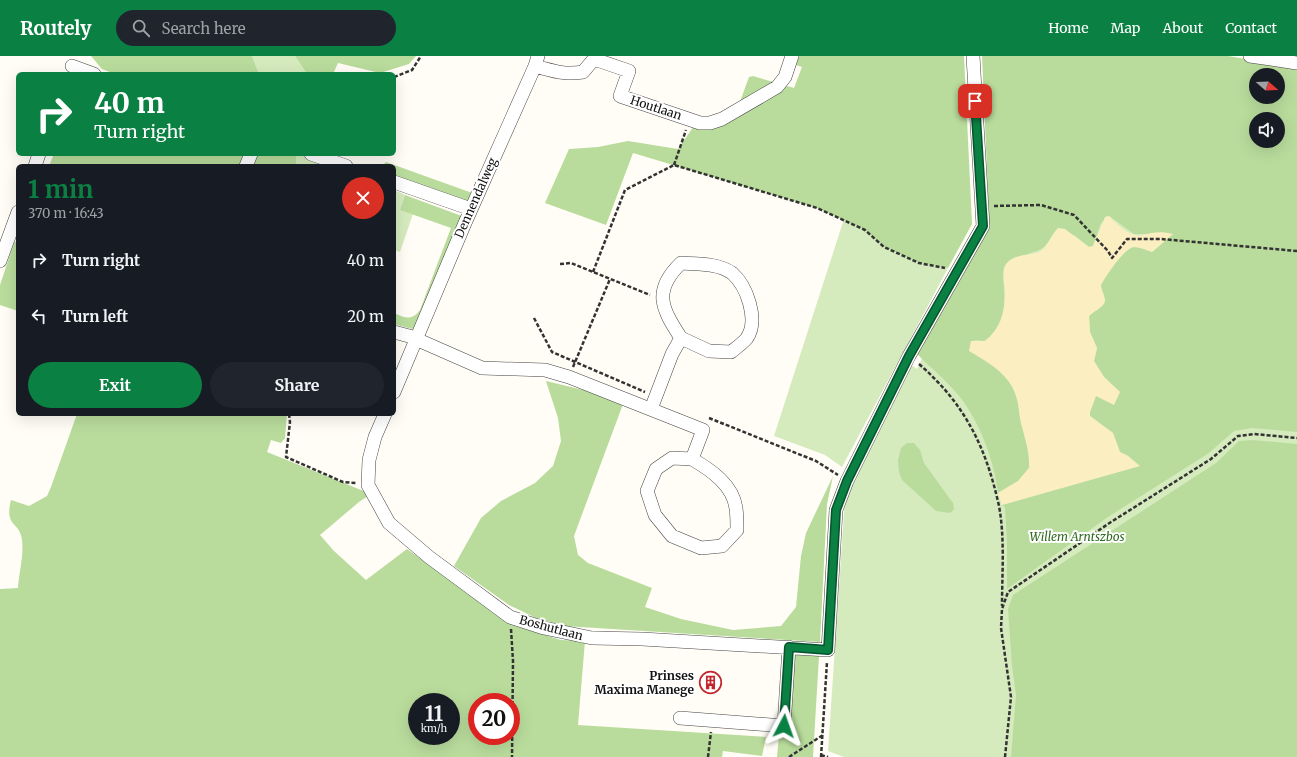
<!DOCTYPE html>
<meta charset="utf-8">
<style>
body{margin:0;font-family:Merriweather,serif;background:#20242c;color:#f1f3f6;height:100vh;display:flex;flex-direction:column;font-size:15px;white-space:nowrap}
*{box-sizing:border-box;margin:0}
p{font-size:13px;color:#9ea1a6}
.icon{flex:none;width:22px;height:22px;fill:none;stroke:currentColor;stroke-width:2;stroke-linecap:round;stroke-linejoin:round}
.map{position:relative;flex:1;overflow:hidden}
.panel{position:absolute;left:16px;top:108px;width:380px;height:252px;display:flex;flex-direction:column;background:#171b24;border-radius:6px;box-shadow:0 4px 16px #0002}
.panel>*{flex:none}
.guide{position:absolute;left:16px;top:16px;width:380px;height:84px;border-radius:6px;box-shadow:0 4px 16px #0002;background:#0b8043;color:#fff;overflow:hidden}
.needle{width:26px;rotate:109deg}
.fabs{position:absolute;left:1249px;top:12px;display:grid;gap:8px}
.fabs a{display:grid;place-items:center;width:36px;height:36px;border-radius:50%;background:#171b24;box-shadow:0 4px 16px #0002;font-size:20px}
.speed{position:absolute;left:408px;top:637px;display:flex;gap:8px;font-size:20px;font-weight:700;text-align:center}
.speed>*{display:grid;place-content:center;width:52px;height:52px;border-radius:50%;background:#171b24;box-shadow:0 4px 16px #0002;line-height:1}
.speed small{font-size:10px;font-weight:400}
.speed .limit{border:6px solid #d22;background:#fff;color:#111}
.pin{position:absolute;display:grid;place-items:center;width:34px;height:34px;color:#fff;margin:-17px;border-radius:8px;box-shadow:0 2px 6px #0006}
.me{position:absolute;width:44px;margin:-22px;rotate:4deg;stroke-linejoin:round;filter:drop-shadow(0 0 3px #0008)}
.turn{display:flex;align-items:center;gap:14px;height:84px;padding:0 12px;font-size:18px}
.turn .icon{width:52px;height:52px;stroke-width:2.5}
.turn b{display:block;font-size:28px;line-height:34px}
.round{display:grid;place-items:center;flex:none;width:42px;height:42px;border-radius:21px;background:#20242c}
.headline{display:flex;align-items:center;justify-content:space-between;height:68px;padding:0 12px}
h1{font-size:24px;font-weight:700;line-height:30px;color:#0b8043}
.cta{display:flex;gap:8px;margin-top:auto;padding:8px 12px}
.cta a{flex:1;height:46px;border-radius:24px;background:#0b8043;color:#fff;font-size:16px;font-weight:700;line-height:46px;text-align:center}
.cta a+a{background:#20242c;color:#f1f3f6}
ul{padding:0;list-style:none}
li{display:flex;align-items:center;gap:12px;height:56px;padding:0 12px}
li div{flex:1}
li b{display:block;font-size:15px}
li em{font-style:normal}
header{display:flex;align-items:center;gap:24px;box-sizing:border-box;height:56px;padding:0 20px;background:#0b8043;color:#fff}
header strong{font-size:19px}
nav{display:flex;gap:22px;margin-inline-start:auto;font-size:14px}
.search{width:280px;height:36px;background:#20242c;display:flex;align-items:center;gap:10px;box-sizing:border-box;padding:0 14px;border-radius:22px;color:#9ea1a6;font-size:15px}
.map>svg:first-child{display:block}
</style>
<header>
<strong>Routely</strong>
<div class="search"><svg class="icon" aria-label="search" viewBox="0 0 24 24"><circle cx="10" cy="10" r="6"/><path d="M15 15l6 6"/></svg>Search here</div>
<nav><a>Home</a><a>Map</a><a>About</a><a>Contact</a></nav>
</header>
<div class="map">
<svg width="1297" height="701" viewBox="0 0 1297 701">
<rect width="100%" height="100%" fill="#fffdf5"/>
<path fill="#d5ebbd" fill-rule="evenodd" d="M252,0H295L307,18H259Z
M987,0H1228L1297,11V701H844L828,695L845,442L911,309L917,313L952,241L993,164ZM1256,19H1278V41H1256ZM1256,63H1278V85H1256Z
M296,98H298L329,110H296Z
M394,134L405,139L400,154L413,158L400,196L394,194Z
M844,163L865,174L884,191L919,207L948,212L842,411L825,399L774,380Z"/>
<path fill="#b9dc9c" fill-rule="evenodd" d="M91,0H252L259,18H115L102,13Z
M295,0H416L409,8L380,17L338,7L333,18H307Z
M799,0H964L972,168L948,212L919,207L884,191L865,174L817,152L633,97L606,169L545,147L569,93L598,91L628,85L678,93L698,64L708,65L738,51L749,21L753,20L794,32L802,11L796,9Z
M982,0H1227L1297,12V376L1252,372L1234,375L1209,397L1108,461L1007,533V486L1005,451L1002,449L1139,410L1128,400L1120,396L1113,377L1090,360V356L1096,340L1120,336L1104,321L1094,305L1097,292L1090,276L1089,260L1105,244L1100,229C1106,220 1124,192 1134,191C1139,191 1147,194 1152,196L1173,178H1134L1109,160L1101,167L1093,190L1089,191L1074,179L1053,178C1044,195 1041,193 1025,199C1020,200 1007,217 1003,222C1005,238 1006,264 995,277C992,280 988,283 984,285L975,284L969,294C986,305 1008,317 1015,337C1019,347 1019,358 1021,367C1025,383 1030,396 1029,412L1018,425L998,437C994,404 980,367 960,341C947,325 931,312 917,298L986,175L989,162ZM1256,19H1278V41H1256ZM1256,63H1278V85H1256Z
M54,98H245L241,110H49Z
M257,98H296V110H252Z
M386,106L475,138L470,151L394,124V110H382Z
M405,139L467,162L419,270L412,273L394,268V257C405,262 412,265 420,254L451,172L400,154Z
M17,185H18V255L0,249V229L14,187Z
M546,325L600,338L623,348L574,480L578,499L588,507L652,532L645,551L681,563L733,574L781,570L796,551L801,500L806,477L833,420L827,448L820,586L564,570L536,562L509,549L454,510L481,462L501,445L535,427L553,410L561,385L558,362Z
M77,358H287L285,382L281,387L271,384L267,396L371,438L359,446L320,479L334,495L366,524L407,493L446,521L532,575L561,584L585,585L578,669L766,681L762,700L723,695L722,701H0V533L18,532C19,517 24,499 22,484C20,465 4,472 11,444L29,450L47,440L51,431ZM417,646H451V680H417ZM477,646H511V680H477Z
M1253,384L1297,388V701H1011L1016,639L1012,610L1008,553L1013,539L1216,407L1239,385Z
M907,387H914L920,394L924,407L953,447L954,453L950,457L936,455L902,424L899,416L898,404L901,392Z
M786,598L819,600L813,701H777Z"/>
<path fill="#fbeec1" d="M1109,160C1116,167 1130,182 1142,179C1154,176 1161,175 1173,178L1152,196C1147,194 1139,191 1134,191C1124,192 1106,220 1101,229C1101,233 1105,240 1105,245C1105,250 1093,256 1089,260L1090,276L1097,292L1094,305L1104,321L1120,336L1114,349L1096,340L1090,356V360L1113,377L1120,396L1128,400L1140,410L1002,449L998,437L1018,425L1029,412C1030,396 1025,383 1021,367C1019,358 1019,347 1015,337C1008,317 986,305 969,295L971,285H985C1000,273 1005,257 1005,237C1005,228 1002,220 1004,212C1009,198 1027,200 1039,196C1048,191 1051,179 1058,172L1065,173L1089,191L1093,190L1105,161Z"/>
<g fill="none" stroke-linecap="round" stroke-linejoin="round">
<defs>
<path id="minor" d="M1250,0L1297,7
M72,10L94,18
M535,10C552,15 565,19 583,16L594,3L629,15L620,40L700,67H710L722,63L777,31L785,21L792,0
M311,98L346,110
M35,110L39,98
M246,110L251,98
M394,126L471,153
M0,205L18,156
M394,276L409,280L482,312L545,314L569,321L703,374L692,403L672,402L656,413L647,435L655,459L672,480L701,492L722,490L737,474C737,467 737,459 736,452C733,429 711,414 692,403
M394,336L465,167L535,10L538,0
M651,353L672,298L681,282C662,253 652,235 681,207C697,208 718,207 732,217C747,230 759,264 747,282C743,287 736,292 731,296L709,295L681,282
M385,358L375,381L369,404L368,429L389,467L429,501L510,561L544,572L592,582L642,583L828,594L836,454L847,425L909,300L983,170L973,0
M680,662L784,670L789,591"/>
</defs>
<use href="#minor" stroke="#444" stroke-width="14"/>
<path stroke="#333" stroke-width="2.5" stroke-dasharray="4 2" stroke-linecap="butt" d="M333,18H335
M394,21L412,14L421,0
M674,109L686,74
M994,150L1041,149L1074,159L1108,195L1112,202L1127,183H1161L1297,195
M560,208L571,207L650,239
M593,216L625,134L674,109L817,152L865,174L884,191L919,207L945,212
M534,262L552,296L645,336
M919,308C965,348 986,391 999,450C1005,482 1002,518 1002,550
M573,311L610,223
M289,358L290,366L286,401L343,426L356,427
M709,362L816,405L838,419
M511,573L513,605L512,701
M821,699L828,701
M708,701L711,676
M789,701L823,679
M821,701L827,606
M1005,701L1011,641L1001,572L1002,553L1008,536L1111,466L1211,403L1238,380L1254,378L1297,382"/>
<use href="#minor" stroke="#fff" stroke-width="13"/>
</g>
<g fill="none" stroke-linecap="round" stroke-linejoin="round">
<defs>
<path id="route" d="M784,670L789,591L828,594L836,454L847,425L909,300L983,170L975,45"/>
</defs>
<use href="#route" stroke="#07532c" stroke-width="10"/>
<use href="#route" stroke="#0b8043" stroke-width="7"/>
</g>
<defs>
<symbol id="building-ring" viewBox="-11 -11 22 22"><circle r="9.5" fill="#fff" stroke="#c4262e" stroke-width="1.5"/><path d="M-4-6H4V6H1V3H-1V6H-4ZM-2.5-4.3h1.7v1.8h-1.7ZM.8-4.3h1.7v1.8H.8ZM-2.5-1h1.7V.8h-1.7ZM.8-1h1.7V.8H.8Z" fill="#c4262e"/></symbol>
</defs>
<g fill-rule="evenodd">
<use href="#building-ring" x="698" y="614" width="25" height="25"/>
</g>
<g text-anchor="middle" stroke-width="4" stroke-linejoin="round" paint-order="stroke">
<g font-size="12" fill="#111" stroke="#fff">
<text transform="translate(656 52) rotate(18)" y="4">Houtlaan</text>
<text transform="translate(476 142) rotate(-66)" y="4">Dennendalweg</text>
<text transform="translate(551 572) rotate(15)" y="4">Boshutlaan</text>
</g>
<g font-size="12" font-style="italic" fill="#2f6b1f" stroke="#fff">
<text x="1077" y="485">Willem Arntszbos</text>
</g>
<g font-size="12" font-weight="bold" fill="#111" stroke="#fff" text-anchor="end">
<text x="694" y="624">Prinses<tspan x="694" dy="14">Maxima Manege</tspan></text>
</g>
</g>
</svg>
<div class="fabs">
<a><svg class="needle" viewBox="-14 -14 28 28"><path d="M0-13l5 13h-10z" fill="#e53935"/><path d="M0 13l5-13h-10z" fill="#9ea1a6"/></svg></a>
<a><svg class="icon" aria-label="sound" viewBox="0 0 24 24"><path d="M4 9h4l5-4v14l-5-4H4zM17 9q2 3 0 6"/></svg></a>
</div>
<div class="speed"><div>11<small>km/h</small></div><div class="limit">20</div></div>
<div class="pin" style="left:975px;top:45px;background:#d93025"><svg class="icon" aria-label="arrive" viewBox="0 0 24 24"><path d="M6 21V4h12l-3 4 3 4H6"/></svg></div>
<svg class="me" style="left:784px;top:670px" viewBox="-20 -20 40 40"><path d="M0-17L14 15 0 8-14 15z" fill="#0b8043" stroke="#fff" stroke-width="4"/></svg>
<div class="guide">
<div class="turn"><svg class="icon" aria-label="right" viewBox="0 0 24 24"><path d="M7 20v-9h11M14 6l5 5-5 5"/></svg><div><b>40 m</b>Turn right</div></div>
</div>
<section class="panel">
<div class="headline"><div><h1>1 min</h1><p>370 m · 16:43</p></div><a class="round" style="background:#d93025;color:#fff"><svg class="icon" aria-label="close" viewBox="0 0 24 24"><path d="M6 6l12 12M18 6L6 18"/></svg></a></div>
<ul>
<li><svg class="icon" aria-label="right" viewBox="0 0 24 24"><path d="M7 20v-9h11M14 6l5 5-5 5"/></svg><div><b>Turn right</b></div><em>40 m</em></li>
<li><svg class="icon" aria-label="left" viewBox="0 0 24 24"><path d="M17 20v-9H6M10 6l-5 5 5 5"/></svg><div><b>Turn left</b></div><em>20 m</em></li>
</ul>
<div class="cta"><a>Exit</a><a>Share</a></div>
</section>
</div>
